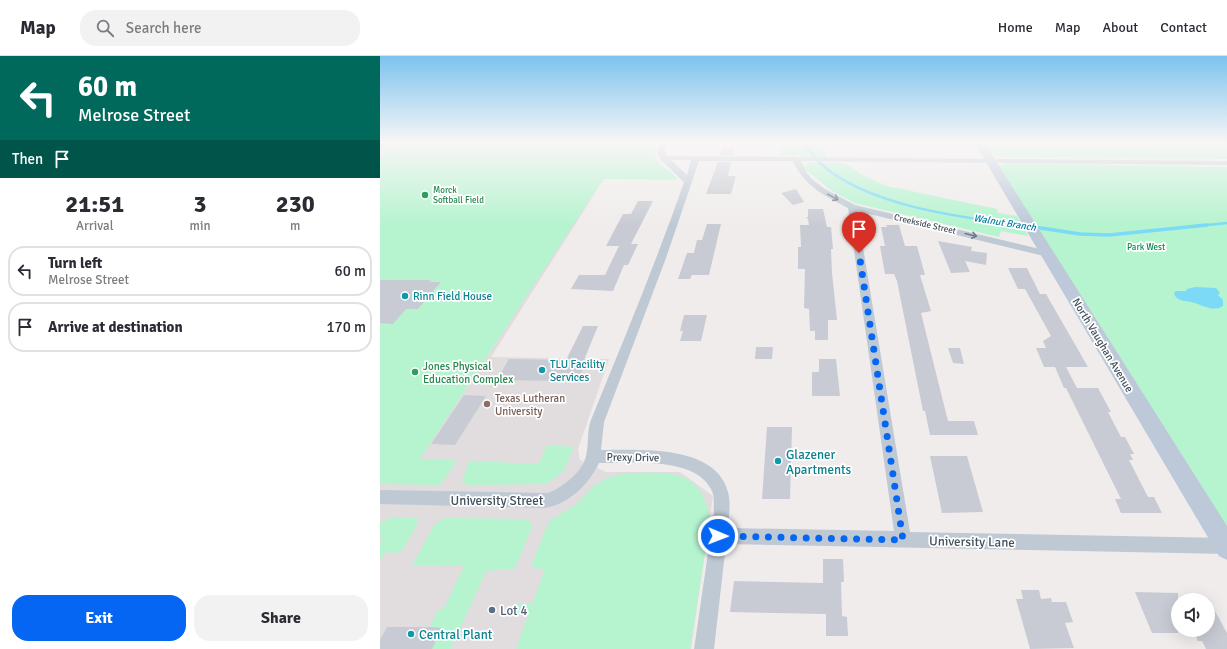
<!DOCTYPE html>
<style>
body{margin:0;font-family:Signika,sans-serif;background:#f2f2f3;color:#2b2b33;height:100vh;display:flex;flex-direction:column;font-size:15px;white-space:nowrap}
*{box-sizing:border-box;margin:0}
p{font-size:13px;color:#7c7c81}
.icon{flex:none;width:22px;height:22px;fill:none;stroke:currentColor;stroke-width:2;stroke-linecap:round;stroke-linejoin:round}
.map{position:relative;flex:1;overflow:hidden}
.drawer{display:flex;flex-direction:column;background:#fff;width:380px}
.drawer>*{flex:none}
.hud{background:#00695c;color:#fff;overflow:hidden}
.fabs{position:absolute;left:791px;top:537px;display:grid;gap:8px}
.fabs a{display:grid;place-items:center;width:44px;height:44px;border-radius:50%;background:#fff;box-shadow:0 4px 16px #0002;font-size:20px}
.pin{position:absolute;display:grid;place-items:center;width:34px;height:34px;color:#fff;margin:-41px -17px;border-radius:50% 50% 50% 0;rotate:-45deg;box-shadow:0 0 4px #0007}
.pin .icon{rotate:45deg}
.me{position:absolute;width:44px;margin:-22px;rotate:91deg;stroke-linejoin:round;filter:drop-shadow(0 0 3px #0008)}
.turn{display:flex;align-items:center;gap:14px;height:84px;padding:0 12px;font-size:18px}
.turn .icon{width:52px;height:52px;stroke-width:2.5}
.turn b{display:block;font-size:28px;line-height:34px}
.then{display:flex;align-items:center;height:38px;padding:0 12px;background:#0003;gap:8px;font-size:15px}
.eta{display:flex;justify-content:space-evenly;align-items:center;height:68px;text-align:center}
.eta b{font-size:24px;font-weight:800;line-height:28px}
.cta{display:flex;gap:8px;margin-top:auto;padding:8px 12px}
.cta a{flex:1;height:46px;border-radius:16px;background:#0466f3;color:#fff;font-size:16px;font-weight:800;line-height:46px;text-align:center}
.cta a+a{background:#f2f2f3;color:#2b2b33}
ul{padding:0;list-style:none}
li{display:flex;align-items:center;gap:12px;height:50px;margin:0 8px 6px;padding:0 4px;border:2px solid #e1e1e2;border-radius:16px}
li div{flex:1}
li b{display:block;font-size:15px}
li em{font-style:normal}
header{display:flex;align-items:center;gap:24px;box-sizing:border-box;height:56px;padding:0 20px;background:#fff;border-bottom:1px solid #e1e1e2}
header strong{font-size:19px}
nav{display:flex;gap:22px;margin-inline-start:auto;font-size:14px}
.search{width:280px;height:36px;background:#f2f2f3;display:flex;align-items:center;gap:10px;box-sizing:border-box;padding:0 14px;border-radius:16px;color:#7c7c81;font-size:15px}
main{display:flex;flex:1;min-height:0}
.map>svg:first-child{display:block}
</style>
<header>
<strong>Map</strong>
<div class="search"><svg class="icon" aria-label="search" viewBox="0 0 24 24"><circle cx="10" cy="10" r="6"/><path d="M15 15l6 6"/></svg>Search here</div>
<nav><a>Home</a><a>Map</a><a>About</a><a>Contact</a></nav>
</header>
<main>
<section class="drawer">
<div class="hud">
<div class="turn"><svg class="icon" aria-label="left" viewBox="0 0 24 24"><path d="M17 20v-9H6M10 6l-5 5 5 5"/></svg><div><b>60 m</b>Melrose Street</div></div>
<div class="then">Then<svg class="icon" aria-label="arrive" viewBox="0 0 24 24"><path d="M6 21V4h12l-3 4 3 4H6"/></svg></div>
</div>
<div class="eta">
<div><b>21:51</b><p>Arrival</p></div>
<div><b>3</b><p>min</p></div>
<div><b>230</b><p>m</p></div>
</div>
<ul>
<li><svg class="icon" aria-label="left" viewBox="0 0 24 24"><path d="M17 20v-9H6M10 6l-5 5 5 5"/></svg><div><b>Turn left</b><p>Melrose Street</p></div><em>60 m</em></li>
<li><svg class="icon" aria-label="arrive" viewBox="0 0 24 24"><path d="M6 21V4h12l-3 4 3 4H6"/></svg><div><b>Arrive at destination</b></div><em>170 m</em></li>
</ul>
<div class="cta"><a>Exit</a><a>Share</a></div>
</section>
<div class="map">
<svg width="847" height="593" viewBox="0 0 847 593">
<rect width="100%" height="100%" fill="#f0ecec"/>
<path fill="#e1ddde" d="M0,86H279L275,95L277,110L297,124L224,123L111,301L229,303L198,393L200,404L226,416H300L333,440L311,593H0Z"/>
<path fill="#b5f4cf" d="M15,86H277C266,109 288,109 297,123H223L40,403L75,404L74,409L60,429L0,428V102Z
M401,86H441L447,101H422L418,97L415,100H400Z
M604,86H847V103L621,101L612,98Z
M427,106L465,107L484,120L507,130L617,153L618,157L637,160L648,180L621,175L619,181L475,147L452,135L429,116H425L421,108L429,109Z
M627,107L847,111V471L619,110Z
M167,389L194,391L183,416L166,428L88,429L82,425L89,405L159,408Z
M245,417C289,417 322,410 330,465L310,593H136L148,559L134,558L138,548H152L165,513L154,512L151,510L169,465L194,450L214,430L227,422Z
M12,461L34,462L39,465L23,493L17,497L5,496L0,504V487L3,482H0V467Z
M65,462L145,463L149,464L152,471L136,510L132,513L106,515L71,593H52L62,572L50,571L58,554H63L84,510L32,509L54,470L58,466Z"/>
<path fill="#7cdaf6" d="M815,231L836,232L840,237L838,239L843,244V250C834,256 824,250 815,247C808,244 801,247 795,240L794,237L796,235H806L807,233Z"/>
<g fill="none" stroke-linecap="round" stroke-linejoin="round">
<path stroke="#7cdaf6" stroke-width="2.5" d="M422,86C428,93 434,101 440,107C488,151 585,162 648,170
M817,170L847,167"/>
<path stroke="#7cdaf6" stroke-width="3.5" d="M641,169L648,170
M654,171L700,178L729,179L827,169"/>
</g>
<path fill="#c8cbd3" d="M343,90H355L353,99H340Z
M338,106H351L348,120H356L351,138H326Z
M416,133L424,146L413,149L401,137Z
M258,145H273L251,188H258L248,209H244L233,235L191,233L199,219H225L239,190H226L243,158H251Z
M428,153H443L447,171H451L453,193H451L452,217L457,264H448V284H435V275H430L429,253L424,252L425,213H418V191H421L420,169H429L428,163L426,161H428Z
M327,168H341L329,219H312L310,223H298L307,197H314L317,184H322Z
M506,169H519L525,190H537L545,219H540L551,255L541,257L568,365H594L598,379H550L545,355H543L517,225L514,218H505L500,190H505L501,171H507Z
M558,185L592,191L591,195L607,197L606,209L585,205L590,216L571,217Z
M628,212H647L660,238H666L708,311H686L697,332H718L731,356H728L741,381H745L754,398H750L753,404H749L768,441H774L782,457H741L735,443H741L686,332H696H684L675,311H664L656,292H666L663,285L671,280L645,233H638Z
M0,224H51L49,226H61L38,253H26L13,268L0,267Z
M304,259H327L321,285H300L303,275H300Z
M203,270H218L204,304H207L197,325L117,324L129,303L186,304Z
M376,291H393L392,303H375Z
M568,292H580L584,308L573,307Z
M439,303H456L460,340H432V316H439Z
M84,339L106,340L75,389L51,388Z
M387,371H412L410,443H382Z
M550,400H587L603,456L562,457Z
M443,503H463L464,526H461L462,560L467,561L468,580H446V558L350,556L354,525L443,527Z
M641,534H659L661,543L671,542L672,546H686L693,566L685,567L694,592L650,593L636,543H643Z
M755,536L798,537V577H772Z
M828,542L847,577V593H826L822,585H818L813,574H828Z
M7,571H50L62,572L52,593H0V584Z"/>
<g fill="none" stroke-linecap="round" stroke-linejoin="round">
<path fill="#bec9d4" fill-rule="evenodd" d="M3,86H10L0,95V89Z
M281,86H287L285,96L287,100L847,105V109L421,105L426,116L433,124L445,133L475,149L668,195L673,198L668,201L477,155L530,476L846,482L847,498L346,488L334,593H314L334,456C333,449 335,441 332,435C317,400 250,407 219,407C209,428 189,448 165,452L0,448V434L168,437C181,432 198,419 204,406C210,393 206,377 211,364C243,285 276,207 304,126L281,104L277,96ZM291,104H311L307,119ZM319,105H413C424,130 445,140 468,152L514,475L348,472C349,460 351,447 348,436C336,388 258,394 221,394L224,366L286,202Z"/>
<path fill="#bdc9d9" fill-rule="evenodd" d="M594,86H604L847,470V504L839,500Z"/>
</g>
<defs><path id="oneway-shaft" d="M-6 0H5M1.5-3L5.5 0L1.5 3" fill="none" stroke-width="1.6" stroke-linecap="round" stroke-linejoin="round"/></defs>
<g stroke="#6e7a86">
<use href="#oneway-shaft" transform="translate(453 141) rotate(29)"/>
<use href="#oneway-shaft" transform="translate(591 179) rotate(14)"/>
</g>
<linearGradient id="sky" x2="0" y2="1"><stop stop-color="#7dc3ee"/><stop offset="0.51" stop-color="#f8f6f6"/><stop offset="1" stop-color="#f8f6f6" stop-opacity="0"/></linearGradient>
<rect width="847" height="169" fill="url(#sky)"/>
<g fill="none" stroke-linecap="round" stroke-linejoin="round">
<path stroke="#0466f3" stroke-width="7" stroke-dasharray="0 12.6" d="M338,480L523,484L479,197"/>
</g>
<g fill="#2e9e5b" stroke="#fff" stroke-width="1.5">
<circle cx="45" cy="139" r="4"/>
<circle cx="35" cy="316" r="4"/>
</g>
<g fill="#0f9aa8" stroke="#fff" stroke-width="1.5">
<circle cx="25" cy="240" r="4"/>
<circle cx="162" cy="314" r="4"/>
<circle cx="398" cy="405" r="4"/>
<circle cx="31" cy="578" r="4"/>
</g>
<circle fill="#8d6e63" stroke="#fff" stroke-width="1.5" cx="107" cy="348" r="4"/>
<circle fill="#5c6f8a" stroke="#fff" stroke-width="1.5" cx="112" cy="554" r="4"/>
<g text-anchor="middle" stroke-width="3.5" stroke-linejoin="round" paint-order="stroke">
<g font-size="9" fill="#27864d" stroke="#fff" text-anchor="start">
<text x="53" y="137">Morck<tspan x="53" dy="10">Softball Field</tspan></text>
</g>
<g font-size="9" fill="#43505c" stroke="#fff">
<text transform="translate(545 168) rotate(13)" y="3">Creekside Street</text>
</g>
<g font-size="9" fill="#0c864c" stroke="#fff">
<text x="766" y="194">Park West</text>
</g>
<g font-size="10" font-style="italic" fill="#027da2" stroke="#fff">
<text transform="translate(625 166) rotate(9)" y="4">Walnut Branch</text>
</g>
<g font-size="11" fill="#0d838f" stroke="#fff" text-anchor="start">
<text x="33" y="244">Rinn Field House</text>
<text x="170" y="312">TLU Facility<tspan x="170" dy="13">Services</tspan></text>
</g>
<g font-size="11" fill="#43505c" stroke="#fff">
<text transform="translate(723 289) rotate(59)" y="4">North Vaughan Avenue</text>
<text transform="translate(253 401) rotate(1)" y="4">Prexy Drive</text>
</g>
<g font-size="11" fill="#27864d" stroke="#fff" text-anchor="start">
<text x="43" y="314">Jones Physical<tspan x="43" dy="13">Education Complex</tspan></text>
</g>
<g font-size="11" fill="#785e54" stroke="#fff" text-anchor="start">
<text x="115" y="346">Texas Lutheran<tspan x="115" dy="13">University</tspan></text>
</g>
<g font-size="13" fill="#0d838f" stroke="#fff" text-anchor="start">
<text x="406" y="403">Glazener<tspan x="406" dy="15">Apartments</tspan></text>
<text x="39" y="583">Central Plant</text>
</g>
<g font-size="13" fill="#43505c" stroke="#fff">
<text x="117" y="449">University Street</text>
<text transform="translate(592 485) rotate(1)" y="5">University Lane</text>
</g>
<g font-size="13" fill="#4e5e75" stroke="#fff" text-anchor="start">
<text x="120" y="559">Lot 4</text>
</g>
</g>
</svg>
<div class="fabs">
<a><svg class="icon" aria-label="sound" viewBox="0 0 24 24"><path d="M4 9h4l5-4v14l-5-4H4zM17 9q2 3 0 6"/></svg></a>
</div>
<div class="pin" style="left:479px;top:197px;background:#d93025"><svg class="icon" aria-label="arrive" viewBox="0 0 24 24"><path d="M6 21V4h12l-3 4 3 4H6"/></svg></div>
<svg class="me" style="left:338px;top:480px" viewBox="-20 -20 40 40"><circle r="17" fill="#0466f3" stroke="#fff" stroke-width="3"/><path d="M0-11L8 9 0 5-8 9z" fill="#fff"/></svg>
</div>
</main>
